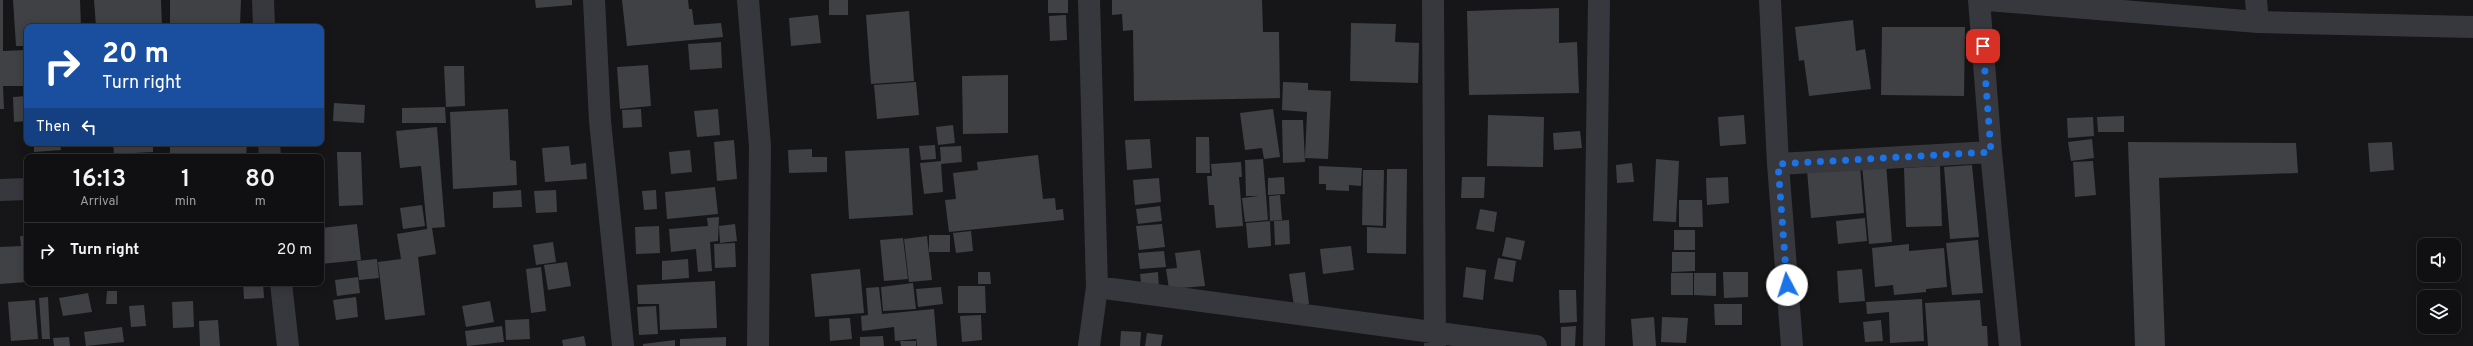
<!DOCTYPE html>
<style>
body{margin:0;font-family:Overpass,sans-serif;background:#19191b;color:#f1f3f6;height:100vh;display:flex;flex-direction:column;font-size:15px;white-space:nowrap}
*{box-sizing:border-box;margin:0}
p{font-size:13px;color:#9c9d9f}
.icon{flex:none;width:22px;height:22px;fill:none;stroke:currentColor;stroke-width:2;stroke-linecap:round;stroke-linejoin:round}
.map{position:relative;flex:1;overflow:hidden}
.sheet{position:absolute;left:24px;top:154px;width:300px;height:132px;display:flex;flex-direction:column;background:#101012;border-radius:8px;box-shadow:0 2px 10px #0003,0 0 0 1px #303032}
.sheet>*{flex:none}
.guide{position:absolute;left:24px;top:24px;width:300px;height:122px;border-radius:8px;box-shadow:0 2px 10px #0003,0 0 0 1px #303032;background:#1a4fa0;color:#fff;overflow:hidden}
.controls{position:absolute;left:2417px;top:238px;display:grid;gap:8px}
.controls a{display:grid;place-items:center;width:44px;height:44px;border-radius:8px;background:#101012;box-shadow:0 2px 10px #0003,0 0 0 1px #303032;font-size:20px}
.pin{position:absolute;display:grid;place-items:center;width:34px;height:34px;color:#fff;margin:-17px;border-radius:8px;box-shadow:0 2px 6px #0006}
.me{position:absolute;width:44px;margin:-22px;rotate:355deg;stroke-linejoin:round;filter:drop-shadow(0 0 3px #0008)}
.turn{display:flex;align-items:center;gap:14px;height:84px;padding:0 12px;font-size:18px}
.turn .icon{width:52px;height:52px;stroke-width:2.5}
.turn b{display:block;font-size:28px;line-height:34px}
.then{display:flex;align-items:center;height:38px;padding:0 12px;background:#0003;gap:8px;font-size:15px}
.eta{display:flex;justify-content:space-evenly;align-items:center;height:68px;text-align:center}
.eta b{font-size:24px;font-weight:600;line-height:28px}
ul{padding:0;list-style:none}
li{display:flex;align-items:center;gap:12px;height:56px;padding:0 12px;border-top:1px solid #303032}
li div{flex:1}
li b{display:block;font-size:15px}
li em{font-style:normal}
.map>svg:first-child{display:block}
</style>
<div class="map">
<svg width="2473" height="346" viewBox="0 0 2473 346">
<rect width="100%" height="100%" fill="#161618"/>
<path fill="#404145" d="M0,0H3V51L27,50V91L25,86H3L4,109H0Z
M13,0H80L81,27H27V46H16Z
M94,0H161L162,27H96Z
M170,0H241L240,25H170Z
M535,0H572V5L536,8Z
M622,0H688L689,9H692L694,25L721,23L723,37L627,46Z
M829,0H848V15H829Z
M1048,0H1068V13H1048Z
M1112,0H1262L1263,32H1279L1280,98L1134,101L1133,30L1123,31L1122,14L1112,15Z
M1559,8V43L1577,42L1579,93L1469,95L1467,11Z
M909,11L914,81L871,84L866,15Z
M818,15L821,43L791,46L789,18Z
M1066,15L1067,40L1050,41L1049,16Z
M1853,20L1856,51L1865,49L1871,89L1809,96L1804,60L1799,61L1795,27Z
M1351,23L1396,24L1395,42L1419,43L1418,83L1350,81Z
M1882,27H1965L1964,96L1881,95Z
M721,42L722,68L690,70L688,44Z
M648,65L651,106L620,109L617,67Z
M444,66H464L465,106L446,107Z
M1008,75V133L963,134L962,76Z
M916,82L919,115L877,119L874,85Z
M1283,82L1308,83V90L1331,91L1328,159L1305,158L1307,112L1282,110Z
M27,96V121L14,122L13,97Z
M334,103L365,105L364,123L333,121Z
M445,107L446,123H402V108Z
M508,109L510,160L516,161L517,185L453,189L450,112Z
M641,109L642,127L623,128L622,110Z
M718,109L720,135L697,137L694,111Z
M1273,109L1280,157L1264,159L1262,148L1245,150L1240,113Z
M1488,115L1544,117L1543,167L1487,166Z
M1744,115L1746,144L1720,146L1718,117Z
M2124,116V132H2098L2097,117Z
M2093,117L2094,136L2068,138L2067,118Z
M1282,120H1303L1305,162L1283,163Z
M953,125L955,143L938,145L936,127Z
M437,127L445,227L432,228L436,254L418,257L425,315L385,320L378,262L401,259L397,234L427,229L421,166L400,168L396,131Z
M1580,131L1582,148L1554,150L1553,133Z
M1196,137H1209L1210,173H1196Z
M1150,139L1152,168L1127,170L1125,140Z
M2092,139L2094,158L2071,161L2068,142Z
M734,140L737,179L717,181L714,142Z
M2128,142L2296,143L2298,173L2159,178L2165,346H2135Z
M2392,142L2394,170L2370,172L2368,143Z
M34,143H60L61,150L34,152Z
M113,143H153V152L114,154Z
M170,143H247L246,157H170Z
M935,145L936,159L921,160L919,146Z
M569,146L571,165L586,163L587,179L545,182L542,148Z
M961,146L962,162L941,164L943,192L924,194L920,163L941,161L940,147Z
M909,148L913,215L849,219L845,151Z
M812,149V157H827V172L789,173L788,150Z
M690,150L692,172L671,174L669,152Z
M337,152H361L363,205L339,206Z
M1038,155L1043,199L1055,198L1056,210L1063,209L1064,220L949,232L945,200L956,199L953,173L978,170L977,162Z
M1263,159L1268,220L1245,222L1242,198L1259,196H1246L1245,160Z
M1656,159L1679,161L1676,222L1653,221Z
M2093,161L2096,195L2075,197L2073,162Z
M1241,162L1242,177H1239L1243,226L1216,228L1214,205H1209L1207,176H1212L1211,164Z
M1632,163L1634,182L1617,183L1616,165Z
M1886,163L1892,242L1869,244L1862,165Z
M1972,165L1979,237L1950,239L1944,167Z
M1319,166L1362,168L1361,186L1349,185V191L1326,190V184H1319Z
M1860,166L1864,213L1811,218L1807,170Z
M1940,166L1942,226L1906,227L1904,168Z
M1387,169H1407L1406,254L1367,253V227L1386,228Z
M1363,170H1384L1383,226L1362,225Z
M1284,177L1285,194L1268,195V178Z
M1462,177H1485L1484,198H1461Z
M1728,177L1729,203L1707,205L1706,178Z
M1159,178L1161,202L1135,205L1133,180Z
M715,187L718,214L667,219L665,192Z
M521,190L522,207L493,208V192Z
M556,190L557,212L536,213L534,191Z
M656,190L657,209L644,210L642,191Z
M1280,195L1282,220L1270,221L1269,196Z
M1679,200H1702L1703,227H1679Z
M422,205L425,226L403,229L400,208Z
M1160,206L1162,221L1138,224L1136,209Z
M1480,209L1497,212L1494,232L1476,229Z
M719,217L718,241L710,242L712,271L698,272L696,249L671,252L669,229L708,226L707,218Z
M1865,218L1867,241L1838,244L1836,221Z
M1289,220L1290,244L1275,245L1274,221Z
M1270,221L1271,246L1248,248L1246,223Z
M357,224L361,260L321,264V228Z
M735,224L737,241L720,243L719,226Z
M1162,224L1165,247L1139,250L1136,226Z
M659,226L660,253L636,254L635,227Z
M1674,230H1695V250H1674Z
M971,231L973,251L956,253L953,233Z
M929,235H950V252H929Z
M20,236H27V282L0,284V247L21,246Z
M927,236L932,280L909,282L904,239Z
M1506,237L1525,241L1521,260L1502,256Z
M903,238L908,279L884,281L880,240Z
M1978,240L1983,293L1952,295L1946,243Z
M553,242L556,262L536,265L533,245Z
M735,243L736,267L715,268L714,244Z
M1909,244V251L1944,248L1947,287L1926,289V292L1894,295L1893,285L1875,287L1872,248Z
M1351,246L1354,270L1323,274L1320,249Z
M1200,250L1205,286L1169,289L1166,269L1177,268L1175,253Z
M1164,251L1166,267L1140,269L1138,253Z
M1672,252H1695V271L1672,272Z
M1498,258L1516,261L1513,282L1494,279Z
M377,259L379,278L359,280L357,261Z
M688,259L689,278L662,280V261Z
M567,262L571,286L548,290L544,265Z
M541,267L546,311L531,313L526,269Z
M1466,267L1486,270L1483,300L1463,297Z
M860,269L864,313L815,317L811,274Z
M1862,269L1865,301L1839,303L1837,271Z
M978,272H990L991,284H978Z
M1158,272L1159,289L1142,291L1140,274Z
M1305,272L1309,304L1294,306L1289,274Z
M1723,272H1748V297L1724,298Z
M1671,273H1693V295H1671Z
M1694,273H1716V296L1694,295Z
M358,277L360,293L337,296L335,280Z
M715,281L717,328L660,330L659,304H638L637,285Z
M243,283H263L264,298L244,299Z
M913,283L916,309L883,311L881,287Z
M958,286H985L986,313H958Z
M879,287L882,314L934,309L937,346H917L916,337V339L895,341L894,327L862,331L861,316L868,315L866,288Z
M941,287L943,304L918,307L916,289Z
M1559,290H1576L1577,322L1560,323Z
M107,291H117V304H106Z
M88,293L92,312L63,316L59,298Z
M48,297L50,339H42L39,298Z
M356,297L358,317L336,320L333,300Z
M1922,299L1924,341L1890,343L1889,312L1867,314L1866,302Z
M35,300L38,339L11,341L8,302Z
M1980,300L1982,326H1987L1988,346H1928L1925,303Z
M193,301L194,327L173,328L172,302Z
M490,301L494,322L466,327L462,306Z
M1714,304H1742V325H1715Z
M144,305L146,326L131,327L129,306Z
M656,306L658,334L639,335L637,307Z
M981,315L982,340L962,342L960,316Z
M1654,317L1656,346H1633L1631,319Z
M1662,317L1688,318L1686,343L1661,342Z
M850,318L852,339L830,341L829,319Z
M529,319L530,339L506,340L505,320Z
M218,320L220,346H200L199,321Z
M1881,320L1883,341L1865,342L1863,322Z
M502,326L504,342L467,346L465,331Z
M1576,326L1575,346H1561V327Z
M122,327L124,342L86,346L84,332Z
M1121,331L1141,332L1140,346H1120Z
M1147,333L1163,335L1161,346H1145Z
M584,336L586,346H563L562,340Z
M883,336L884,346H860V337Z
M69,337L70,346H54L53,338Z
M726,337V346H680V339Z
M675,340V346H643V344Z
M900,341H916V346H901Z"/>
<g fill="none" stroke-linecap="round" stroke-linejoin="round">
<path stroke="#37383d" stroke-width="22" d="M263,0L264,27
M594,0L600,121L623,346
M748,0L760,146L758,346
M1089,0L1097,287L1089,346
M1433,0L1435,346
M1770,0L1778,164L1792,346
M1979,0L1991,152L2010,346
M1987,0L2258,22L2473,27
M2256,0L2258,22
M269,143L270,157
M1778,164L1991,152
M0,190L27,189
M281,283L288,346
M1097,287L1536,346
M1594,346L1599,0"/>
</g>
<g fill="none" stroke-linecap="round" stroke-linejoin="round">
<path stroke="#1a73e8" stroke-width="7" stroke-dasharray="0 12.6" d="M1787,285L1778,164L1991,152L1983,46"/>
</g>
</svg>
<div class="controls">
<a><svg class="icon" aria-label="sound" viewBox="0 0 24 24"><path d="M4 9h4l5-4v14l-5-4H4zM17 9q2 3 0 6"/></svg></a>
<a><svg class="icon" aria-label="layers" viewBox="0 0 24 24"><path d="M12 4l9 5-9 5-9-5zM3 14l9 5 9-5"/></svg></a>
</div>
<div class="pin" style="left:1983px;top:46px;background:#d93025"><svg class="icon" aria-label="arrive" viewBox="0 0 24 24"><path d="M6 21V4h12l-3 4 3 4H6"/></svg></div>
<svg class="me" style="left:1787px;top:285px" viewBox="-20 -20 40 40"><circle r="19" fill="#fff"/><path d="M0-13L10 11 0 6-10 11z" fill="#1a73e8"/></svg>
<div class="guide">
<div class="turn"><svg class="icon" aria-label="right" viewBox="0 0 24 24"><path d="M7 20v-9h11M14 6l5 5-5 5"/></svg><div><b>20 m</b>Turn right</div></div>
<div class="then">Then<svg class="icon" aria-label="left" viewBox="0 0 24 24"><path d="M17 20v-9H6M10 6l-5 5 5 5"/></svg></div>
</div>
<section class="sheet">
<div class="eta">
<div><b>16:13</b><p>Arrival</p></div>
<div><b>1</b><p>min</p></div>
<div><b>80</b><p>m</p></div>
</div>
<ul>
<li><svg class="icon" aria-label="right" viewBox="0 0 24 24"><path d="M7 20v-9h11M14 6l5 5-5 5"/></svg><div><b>Turn right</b></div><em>20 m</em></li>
</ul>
</section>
</div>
